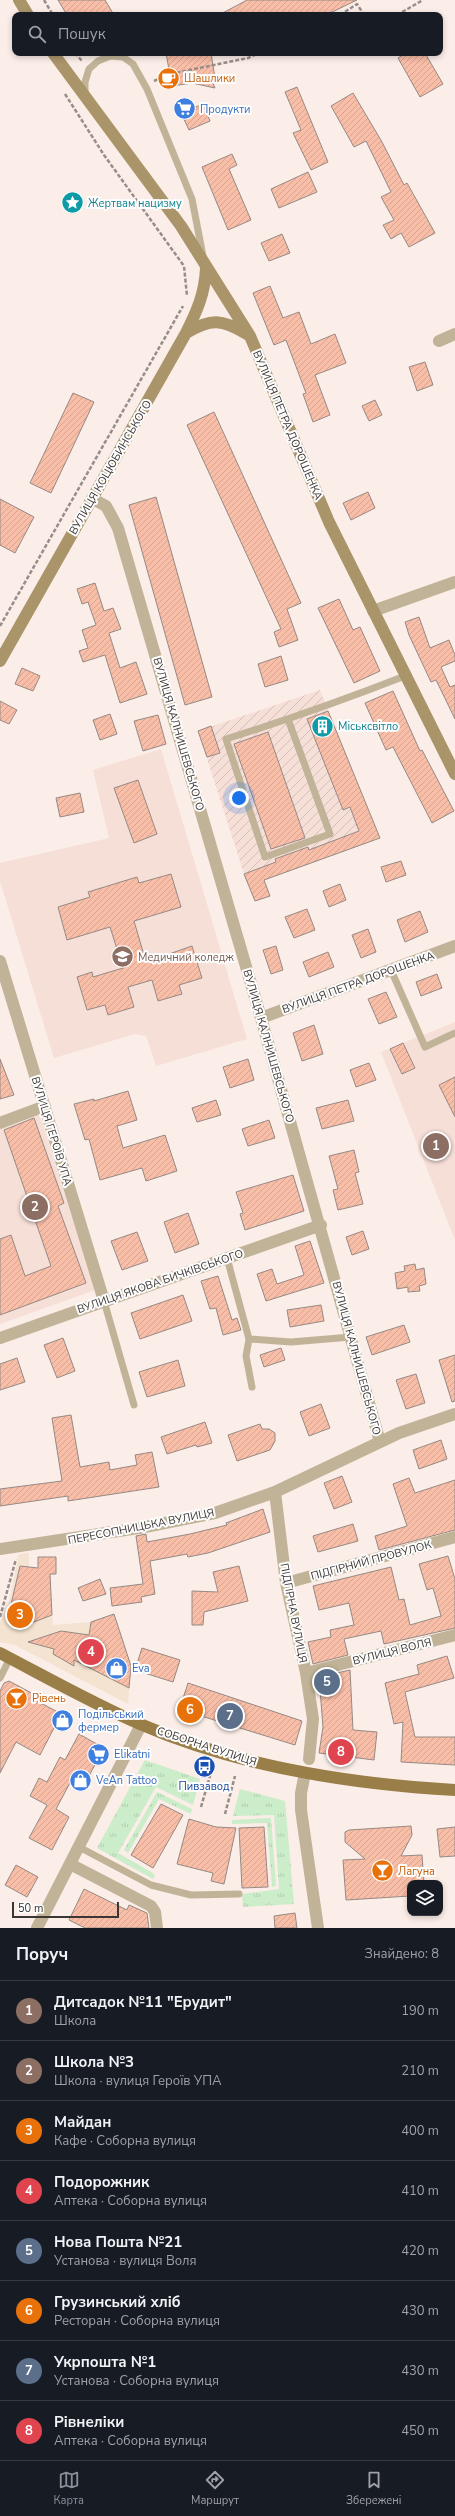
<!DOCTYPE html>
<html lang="uk">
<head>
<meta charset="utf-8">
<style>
	:root { --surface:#171b24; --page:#20242c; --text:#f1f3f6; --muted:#9ea1a6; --line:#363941; --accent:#8c9099 }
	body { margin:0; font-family:"Nunito Sans",sans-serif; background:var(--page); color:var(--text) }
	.controls { position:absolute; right:12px; bottom:12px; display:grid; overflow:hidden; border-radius:8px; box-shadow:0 2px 6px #0003 }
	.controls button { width:36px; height:36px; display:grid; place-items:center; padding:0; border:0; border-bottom:1px solid var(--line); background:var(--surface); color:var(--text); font:20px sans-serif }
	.scale { position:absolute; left:12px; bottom:10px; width:107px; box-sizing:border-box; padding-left:4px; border:2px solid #3b3533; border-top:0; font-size:11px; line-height:14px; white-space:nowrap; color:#3b3533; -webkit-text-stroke:3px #fdfdfd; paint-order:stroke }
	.you { position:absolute; left:239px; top:798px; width:14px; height:14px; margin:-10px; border:3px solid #fff; border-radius:50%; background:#1a73e8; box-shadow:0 0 0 6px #1a73e833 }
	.badge { display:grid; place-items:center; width:26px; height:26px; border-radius:50%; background:var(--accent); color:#fff; font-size:13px; font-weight:700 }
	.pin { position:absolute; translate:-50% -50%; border:2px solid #fff; box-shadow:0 1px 4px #0006 }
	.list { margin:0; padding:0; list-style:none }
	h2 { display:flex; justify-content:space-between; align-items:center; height:52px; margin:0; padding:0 16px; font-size:17px }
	h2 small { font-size:13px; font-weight:400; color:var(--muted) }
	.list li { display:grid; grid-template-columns:26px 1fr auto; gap:12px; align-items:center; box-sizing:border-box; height:60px; padding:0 16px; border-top:1px solid var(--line) }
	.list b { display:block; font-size:15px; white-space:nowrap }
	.list p { margin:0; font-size:13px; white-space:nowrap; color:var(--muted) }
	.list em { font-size:13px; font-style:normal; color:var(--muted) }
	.icon { flex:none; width:22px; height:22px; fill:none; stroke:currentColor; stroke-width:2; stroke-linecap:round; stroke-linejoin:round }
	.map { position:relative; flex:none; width:455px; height:1928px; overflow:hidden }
	.search { position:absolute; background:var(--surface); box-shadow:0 2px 6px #0003; left:12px; right:12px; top:12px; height:44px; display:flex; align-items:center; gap:10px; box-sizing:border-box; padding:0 14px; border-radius:8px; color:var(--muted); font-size:15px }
	.sheet { height:532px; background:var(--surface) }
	nav { display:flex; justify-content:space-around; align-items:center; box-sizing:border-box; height:56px; border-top:1px solid var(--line); background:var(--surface); font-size:11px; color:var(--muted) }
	nav a { display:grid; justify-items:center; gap:2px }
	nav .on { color:var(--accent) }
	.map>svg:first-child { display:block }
	.commercial { fill:#f4e3d1 }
	.industrial { fill:url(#industrial-furrows) }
	.built { fill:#f6dfd7 }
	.grass { fill:url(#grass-tufts) }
	.building { fill:url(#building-hatch); stroke:#968984 }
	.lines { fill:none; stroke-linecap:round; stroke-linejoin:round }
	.path { stroke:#978d8a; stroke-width:2.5; stroke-dasharray:4 2; stroke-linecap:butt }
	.lane { stroke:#c1b397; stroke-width:7 }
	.street { stroke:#c1b397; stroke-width:12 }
	.secondary { stroke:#aa946a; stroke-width:12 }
	.primary { stroke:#997e48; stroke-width:12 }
	.labels { text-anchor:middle; stroke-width:4; stroke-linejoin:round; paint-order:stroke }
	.food-label { font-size:11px; fill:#c56008; stroke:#fdfdfd; text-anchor:start }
	.shop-label { font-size:11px; fill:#366cbe; stroke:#fdfdfd; text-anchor:start }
	.culture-label { font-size:11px; fill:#0d838f; stroke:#fdfdfd; text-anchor:start }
	.street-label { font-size:11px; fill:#3b3533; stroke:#fdfdfd }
	.education-label { font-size:11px; fill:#785e54; stroke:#fdfdfd; text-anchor:start }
	.transit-label { font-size:11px; fill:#164399; stroke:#fdfdfd }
</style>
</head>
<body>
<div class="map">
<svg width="455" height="1928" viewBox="0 0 455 1928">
	<defs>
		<pattern id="industrial-furrows" width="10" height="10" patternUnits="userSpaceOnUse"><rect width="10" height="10" fill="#f6dfd7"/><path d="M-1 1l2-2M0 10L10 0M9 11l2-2" fill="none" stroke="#d4c0b9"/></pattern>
		<pattern id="grass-tufts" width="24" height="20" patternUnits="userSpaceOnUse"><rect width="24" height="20" fill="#cbedc9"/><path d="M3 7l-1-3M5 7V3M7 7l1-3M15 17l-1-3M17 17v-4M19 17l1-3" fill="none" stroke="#afccad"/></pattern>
		<pattern id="building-hatch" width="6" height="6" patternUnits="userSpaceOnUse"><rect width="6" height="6" fill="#f9bea8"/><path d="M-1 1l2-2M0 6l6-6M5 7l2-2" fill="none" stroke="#d6a491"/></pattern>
	</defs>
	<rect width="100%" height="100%" fill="#fbede7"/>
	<path class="commercial" d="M29,1553L28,1588L50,1587L53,1625L91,1622L114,1614L131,1666L128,1704L15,1645L0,1642V1622L8,1606L19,1554Z"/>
	<path class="industrial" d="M320,690L380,838L248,886L198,731Z"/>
	<path class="built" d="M161,749L247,1039L156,1066L146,1036L135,1034L54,1058L0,881V863L109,838L93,770Z
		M455,1022V1240L381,1052Z
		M38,1110L95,1290L0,1324V1125Z"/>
	<path class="grass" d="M145,1760L200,1779L193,1805L156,1787L118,1853L153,1873L155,1876L153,1879L97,1848Z
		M240,1789L285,1801L294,1904L243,1907L242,1894L279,1889L274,1815L233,1816Z
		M157,1792L192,1809L191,1814L159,1799L128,1853L124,1850Z
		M271,1818L276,1886L272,1887L267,1823L232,1824V1820Z"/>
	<path class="building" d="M58,0H105L114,15H67Z
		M247,0H357L326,15H219Z
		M166,53H211L215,78L211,79L215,88L192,83L172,86Z
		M406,53H425L443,84L420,97L398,58Z
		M297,87L328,162L311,170L293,133L301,130L285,92Z
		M353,93L382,142L404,185L407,183L435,233L409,247L401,233L391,239L383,225L394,220L381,197L391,192L366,141L354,147L331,106Z
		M203,104L210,121L189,130L181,113Z
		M232,154L237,165L229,169L251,220L228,230L202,167Z
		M308,172L317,192L279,208L271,189Z
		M282,234L290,253L269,261L261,243Z
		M270,286L283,318L299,312L311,344L335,334L346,363L315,375L330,415L313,422L303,394L306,393L286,340L274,345L253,293Z
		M425,362L433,385L417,391L409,367Z
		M73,393L94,402L51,493L30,483Z
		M375,400L382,415L369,421L362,406Z
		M214,412L301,603L287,609L298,640L279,647L274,632L281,629L187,425Z
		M368,492L375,508L351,520L343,503Z
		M156,497L212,697L185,705L129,505Z
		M0,499L34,517L15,553L0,545Z
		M95,583L104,611L113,608L121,629L109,633L120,668L136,662L147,694L120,703L105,655L83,662L79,651L88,648L82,630L96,625L88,602L82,604L77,589Z
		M339,599L353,630L360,627L380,671L354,683L318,608Z
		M419,617L430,648L449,640L455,655V661L441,667L450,687L455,685V719L436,680L431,682L409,635L405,622Z
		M281,656L288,680L265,687L258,664Z
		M22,668L40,676L33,691L15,684Z
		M393,691L420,751L422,750L454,811L432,823L393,747L386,750L365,703Z
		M0,701L17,710L9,724L0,720Z
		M328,711L380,838L264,880L270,896L255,901L244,874L276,862L275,859L308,847L309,850L359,831L350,807L343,810L307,719Z
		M110,714L117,734L100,740L93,720Z
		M158,715L166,744L143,751L134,721Z
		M211,726L220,753L207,757L198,731Z
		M268,732L305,838L271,849L234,744Z
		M138,780L157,834L134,843L114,788Z
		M80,793L84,812L60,817L56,798Z
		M401,861L406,875L386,882L381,867Z
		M171,874L181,907L134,921L146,962L192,946L202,978L179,985L182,994L158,1001L152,980L128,987L134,1007L108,1015L105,1005L87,1010L77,977L92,972L93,977L123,968L110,927L67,940L58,907L90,897L88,892L137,877L139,883Z
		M340,884L346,900L329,907L323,891Z
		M307,909L315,930L294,938L285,917Z
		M420,911L428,932L405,942L397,920Z
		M368,929L376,952L361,958L352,935Z
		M276,946L283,970L271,974L263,950Z
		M328,952L334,967L309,977L303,962Z
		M437,974L442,988L421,996L416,982Z
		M386,992L397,1017L379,1024L368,999Z
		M314,1025L323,1054L302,1061L293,1033Z
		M403,1043L415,1068L402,1074L390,1049Z
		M0,1059L14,1095L0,1099Z
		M248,1059L254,1080L230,1088L223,1067Z
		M369,1063L376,1080L356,1087L350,1070Z
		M455,1077V1117L439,1085Z
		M128,1091L137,1120L117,1126L123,1148L165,1135L177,1171L146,1181L142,1168L100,1180L89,1139L85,1140L74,1104L94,1099V1101Z
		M216,1100L221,1115L197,1122L192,1108Z
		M348,1100L354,1121L322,1129L316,1108Z
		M34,1118L64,1203L58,1206L86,1283L0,1315V1239L11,1235L25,1276L51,1266L4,1130Z
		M269,1120L275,1138L248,1146L242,1129Z
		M354,1150L359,1172L355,1173L363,1204L338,1210L333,1190L338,1189L329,1156Z
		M293,1175L304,1211L245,1230L240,1214L243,1213L236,1192Z
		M188,1213L199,1244L175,1253L164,1222Z
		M363,1231L369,1249L352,1255L346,1237Z
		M137,1232L148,1261L122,1270L111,1241Z
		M310,1241L324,1283L266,1301L257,1274L272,1269L277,1284L304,1275L295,1246Z
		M415,1264L416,1270L424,1268L426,1284L419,1286L420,1291L408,1292V1287L397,1289L395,1273L405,1271L404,1266Z
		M218,1276L232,1320L237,1318L241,1330L223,1335L216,1308L210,1309L201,1281Z
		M183,1295L192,1321L140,1339L131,1313Z
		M321,1305L324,1321L290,1327L287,1310Z
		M404,1325L410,1342L372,1355L366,1337Z
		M63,1338L75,1371L57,1378L44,1345Z
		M281,1348L285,1360L264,1367L260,1355Z
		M455,1355V1401L452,1402L439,1360Z
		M17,1358L25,1382L0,1390V1364Z
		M178,1360L185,1386L147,1397L139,1372Z
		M416,1374L425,1403L406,1409L396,1380Z
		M321,1404L330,1428L309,1436L300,1412Z
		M71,1415L80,1467L109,1462L110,1470L137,1465L135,1455L152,1452L159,1487L68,1501V1496L0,1506V1489L62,1481L52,1418Z
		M205,1422L212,1443L197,1447L196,1445L167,1454L161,1437Z
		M260,1424L262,1429H269L275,1433V1441L270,1450L237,1461L228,1435Z
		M441,1440L447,1459L419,1469L413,1450Z
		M342,1476L352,1502L334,1509L324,1483Z
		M409,1478L415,1493L455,1480V1530L379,1550L375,1536L407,1526L393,1484Z
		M263,1509L270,1532L208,1553L188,1557L187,1554L150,1561L155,1594L141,1597L142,1602L112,1606L110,1588L143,1584L136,1536L146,1534L147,1542L190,1534L227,1525L226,1523Z
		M353,1524L358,1541L318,1552L313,1536Z
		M448,1556L455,1579V1628L384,1644L381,1631L344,1639L348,1655L313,1664L308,1642L331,1637L330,1630L354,1625L349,1603L319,1610L313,1586L391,1567L399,1600L404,1599L410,1625L441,1616L433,1588L427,1590L419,1564Z
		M38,1557H56V1574H50L52,1615L34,1622L9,1613L20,1566L38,1568Z
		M239,1566L248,1601L204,1612L203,1625H192V1591L218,1592L213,1572Z
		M100,1579L106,1594L83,1601L78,1588Z
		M114,1614L131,1666L129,1688L74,1660V1666L53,1654L54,1649L28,1642L61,1631L89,1635L91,1622Z
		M142,1648L180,1660L173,1682L135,1670Z
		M447,1656L454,1678L405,1692L415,1737H455V1765L401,1762L403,1722L394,1724L385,1683L419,1674L417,1665Z
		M350,1670L353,1730L377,1732L374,1760L319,1753L323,1727L319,1677Z
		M9,1681L39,1697L37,1701L69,1718L62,1730L55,1726L40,1755L16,1742L0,1773V1691L4,1683Z
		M188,1683L302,1721L295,1745L198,1715L197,1717L179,1711Z
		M79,1734L104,1748L83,1787L71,1781L56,1809L69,1817L52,1850L29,1838L47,1805L30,1796L39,1778L47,1782L60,1757L65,1760Z
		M161,1804L183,1815L153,1868L131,1855Z
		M189,1819L216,1827L236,1828L224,1884L211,1881L213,1873L177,1864Z
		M411,1826L412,1835L401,1856L422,1855L424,1883H410V1896L346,1900L343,1860L365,1859L345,1842V1832L349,1830Z
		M264,1827L268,1887L242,1888L239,1828Z
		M455,1827V1856L440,1857L437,1829Z
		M16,1865L38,1877L27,1897L5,1885Z
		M84,1889L127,1910L129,1905L147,1913L149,1928H85L69,1920Z
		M295,1913L297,1928H275L274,1916Z"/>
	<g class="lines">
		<path class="path" d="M44,0L53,15
			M340,15L357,4L364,15
			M397,15L423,0
			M75,53L82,61
			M154,81L170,74L248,58L259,53
			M65,94L104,155L184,266L187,296
			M0,626L183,306
			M0,1617L16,1559
			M201,1807L212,1769
			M225,1814L235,1776"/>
		<path class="lane" d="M85,95V82L89,69L98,61L110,56L123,57L133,64L147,89L192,199L203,256
			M288,719L330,834L265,857L226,739C287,720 346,699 405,676
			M391,970L425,1047L455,1033
			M227,1258L249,1339
			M104,1301L134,1405
			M252,1387L246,1356L249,1339L291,1342L351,1337
			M0,1678L10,1658
			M79,1847L151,1885L191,1895L239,1894"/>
		<path class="street" d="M439,341L455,334
			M93,499L106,506L118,528L261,1018L380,1442
			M373,611L455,582
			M0,961L104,1301
			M261,1018L455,946
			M0,1123L45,1106
			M0,1338L321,1225
			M275,1492L286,1583L306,1673L313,1719L309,1759
			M0,1549L145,1527L215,1513L275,1492L399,1433L455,1414
			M286,1583L455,1537
			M306,1673L455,1635
			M305,1773L301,1793V1810L318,1928
			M70,1864L151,1906L155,1912L157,1928
			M37,1928L141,1725"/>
		<path class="secondary" d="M19,0L28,15
			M53,53L181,226L250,336L329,522L455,774
			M186,333C211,318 222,319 247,334
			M0,661L186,333C197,311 205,293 206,268"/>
		<path class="primary" d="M0,1653C46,1677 92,1703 140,1724C239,1767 348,1784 455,1790"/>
	</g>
	<defs>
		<symbol id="cafe-disc" viewBox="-11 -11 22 22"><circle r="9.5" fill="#e8710a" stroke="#fdfdfd"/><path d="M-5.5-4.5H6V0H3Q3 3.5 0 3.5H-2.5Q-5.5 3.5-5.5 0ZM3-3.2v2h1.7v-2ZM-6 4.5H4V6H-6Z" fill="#fff"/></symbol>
		<symbol id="supermarket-disc" viewBox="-11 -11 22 22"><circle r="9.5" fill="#3f7fe0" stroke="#fdfdfd"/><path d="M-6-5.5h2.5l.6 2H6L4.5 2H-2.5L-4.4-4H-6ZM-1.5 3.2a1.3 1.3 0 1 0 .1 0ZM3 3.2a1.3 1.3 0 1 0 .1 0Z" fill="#fff"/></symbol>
		<symbol id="sight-disc" viewBox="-11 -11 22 22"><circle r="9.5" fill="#0f9aa8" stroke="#fdfdfd"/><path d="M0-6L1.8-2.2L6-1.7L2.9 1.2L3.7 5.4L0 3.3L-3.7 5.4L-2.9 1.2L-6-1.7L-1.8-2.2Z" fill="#fff"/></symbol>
		<symbol id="building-disc" viewBox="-11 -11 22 22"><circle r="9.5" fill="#0f9aa8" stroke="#fdfdfd"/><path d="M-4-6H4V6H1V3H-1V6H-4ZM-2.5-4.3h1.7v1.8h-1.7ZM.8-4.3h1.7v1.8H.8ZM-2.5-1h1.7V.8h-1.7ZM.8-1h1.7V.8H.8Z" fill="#fff"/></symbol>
		<symbol id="university-disc" viewBox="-11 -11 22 22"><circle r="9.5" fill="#8d6e63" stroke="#fdfdfd"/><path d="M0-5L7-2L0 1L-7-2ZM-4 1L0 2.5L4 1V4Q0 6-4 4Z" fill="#fff"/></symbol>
		<symbol id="shop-disc" viewBox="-11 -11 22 22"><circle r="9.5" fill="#3f7fe0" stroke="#fdfdfd"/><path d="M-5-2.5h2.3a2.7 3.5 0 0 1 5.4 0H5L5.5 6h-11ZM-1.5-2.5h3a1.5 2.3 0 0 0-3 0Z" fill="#fff"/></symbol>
		<symbol id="bar-disc" viewBox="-11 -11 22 22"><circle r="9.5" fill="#e8710a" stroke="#fdfdfd"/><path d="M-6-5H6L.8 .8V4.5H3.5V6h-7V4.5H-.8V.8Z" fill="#fff"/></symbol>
		<symbol id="bus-disc" viewBox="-11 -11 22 22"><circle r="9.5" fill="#1a4fb4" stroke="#fdfdfd"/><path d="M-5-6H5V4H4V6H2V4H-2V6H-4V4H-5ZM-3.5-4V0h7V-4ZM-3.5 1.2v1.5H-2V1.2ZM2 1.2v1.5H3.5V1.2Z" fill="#fff"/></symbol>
	</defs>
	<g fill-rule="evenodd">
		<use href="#cafe-disc" x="156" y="66" width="25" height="25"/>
		<use href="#supermarket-disc" x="172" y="96" width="25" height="25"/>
		<use href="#sight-disc" x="60" y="190" width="25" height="25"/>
		<use href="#building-disc" x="310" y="714" width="25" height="25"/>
		<use href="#university-disc" x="110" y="944" width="25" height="25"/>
		<use href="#shop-disc" x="104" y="1656" width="25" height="25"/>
		<use href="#bar-disc" x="4" y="1686" width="25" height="25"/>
		<use href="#shop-disc" x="50" y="1708" width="25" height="25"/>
		<use href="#supermarket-disc" x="86" y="1742" width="25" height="25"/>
		<use href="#bus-disc" x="192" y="1754" width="25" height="25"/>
		<use href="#shop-disc" x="68" y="1768" width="25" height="25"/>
		<use href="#bar-disc" x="370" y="1858" width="25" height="25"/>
	</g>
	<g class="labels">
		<g class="food-label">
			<text x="184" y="82">Шашлики</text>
			<text x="32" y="1702">Рівень</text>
			<text x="398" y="1875">Лагуна</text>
		</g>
		<g class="shop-label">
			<text x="200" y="113">Продукти</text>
			<text x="132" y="1672">Eva</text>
			<text x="78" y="1718">Подільський<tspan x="78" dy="13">фермер</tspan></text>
			<text x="114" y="1758">Elikatni</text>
			<text x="96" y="1784">VeAn Tattoo</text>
		</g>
		<g class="culture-label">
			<text x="88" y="207">Жертвам нацизму</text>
			<text x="338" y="730">Міськсвітло</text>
		</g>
		<g class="street-label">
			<text transform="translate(288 425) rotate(67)" y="4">ВУЛИЦЯ ПЕТРА ДОРОШЕНКА</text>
			<text transform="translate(110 467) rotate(-60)" y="4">ВУЛИЦЯ КОЦЮБИНСЬКОГО</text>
			<text transform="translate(179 734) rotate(74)" y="4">ВУЛИЦЯ КАЛНИШЕВСЬКОГО</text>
			<text transform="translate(358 982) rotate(-20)" y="4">ВУЛИЦЯ ПЕТРА ДОРОШЕНКА</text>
			<text transform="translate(269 1046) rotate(74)" y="4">ВУЛИЦЯ КАЛНИШЕВСЬКОГО</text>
			<text transform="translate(52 1131) rotate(73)" y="4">ВУЛИЦЯ ГЕРОЇВ УПА</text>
			<text transform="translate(160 1281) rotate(-19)" y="4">ВУЛИЦЯ ЯКОВА БИЧКІВСЬКОГО</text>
			<text transform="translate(357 1358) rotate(75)" y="4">ВУЛИЦЯ КАЛНИШЕВСЬКОГО</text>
			<text transform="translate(141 1526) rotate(-11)" y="4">ПЕРЕСОПНИЦЬКА ВУЛИЦЯ</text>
			<text transform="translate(371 1560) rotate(-15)" y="4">ПІДГІРНИЙ ПРОВУЛОК</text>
			<text transform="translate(294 1613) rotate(79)" y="4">ПІДГІРНА ВУЛИЦЯ</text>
			<text transform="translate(392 1651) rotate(-14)" y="4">ВУЛИЦЯ ВОЛЯ</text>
			<text transform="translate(207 1746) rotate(18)" y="4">СОБОРНА ВУЛИЦЯ</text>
		</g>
		<g class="education-label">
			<text x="138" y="961">Медичний коледж</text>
		</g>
		<g class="transit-label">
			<text x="204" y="1790">Пивзавод</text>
		</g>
	</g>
</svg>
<div class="controls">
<button><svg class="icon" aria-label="layers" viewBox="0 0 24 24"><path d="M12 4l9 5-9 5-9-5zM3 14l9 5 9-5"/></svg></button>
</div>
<div class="scale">50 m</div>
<div class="you"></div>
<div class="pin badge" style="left:436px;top:1146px;background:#8d6e63">1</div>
<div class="pin badge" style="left:35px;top:1207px;background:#8d6e63">2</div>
<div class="pin badge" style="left:20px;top:1615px;background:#e8710a">3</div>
<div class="pin badge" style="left:91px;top:1652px;background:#e0444e">4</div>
<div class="pin badge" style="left:327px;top:1682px;background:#5c6f8a">5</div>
<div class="pin badge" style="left:190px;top:1710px;background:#e8710a">6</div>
<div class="pin badge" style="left:230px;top:1716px;background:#5c6f8a">7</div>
<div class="pin badge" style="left:341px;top:1752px;background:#e0444e">8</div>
<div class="search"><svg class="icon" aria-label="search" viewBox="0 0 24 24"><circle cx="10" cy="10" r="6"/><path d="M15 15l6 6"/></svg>Пошук</div>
</div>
<section class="sheet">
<h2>Поруч<small>Знайдено: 8</small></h2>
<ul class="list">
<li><span class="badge" style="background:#8d6e63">1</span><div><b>Дитсадок №11 &quot;Ерудит&quot;</b><p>Школа</p></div><em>190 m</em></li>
<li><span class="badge" style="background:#8d6e63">2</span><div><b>Школа №3</b><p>Школа · вулиця Героїв УПА</p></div><em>210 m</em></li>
<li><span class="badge" style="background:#e8710a">3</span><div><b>Майдан</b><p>Кафе · Соборна вулиця</p></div><em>400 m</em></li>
<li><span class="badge" style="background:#e0444e">4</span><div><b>Подорожник</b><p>Аптека · Соборна вулиця</p></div><em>410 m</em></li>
<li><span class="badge" style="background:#5c6f8a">5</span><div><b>Нова Пошта №21</b><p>Установа · вулиця Воля</p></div><em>420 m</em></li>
<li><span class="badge" style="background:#e8710a">6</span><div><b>Грузинський хліб</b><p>Ресторан · Соборна вулиця</p></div><em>430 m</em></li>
<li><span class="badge" style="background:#5c6f8a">7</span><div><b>Укрпошта №1</b><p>Установа · Соборна вулиця</p></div><em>430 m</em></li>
<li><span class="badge" style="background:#e0444e">8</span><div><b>Рівнеліки</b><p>Аптека · Соборна вулиця</p></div><em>450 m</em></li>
</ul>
</section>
<nav>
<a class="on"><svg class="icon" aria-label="map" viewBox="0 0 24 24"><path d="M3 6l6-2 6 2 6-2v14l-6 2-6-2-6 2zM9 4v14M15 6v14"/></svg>Карта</a>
<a><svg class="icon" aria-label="directions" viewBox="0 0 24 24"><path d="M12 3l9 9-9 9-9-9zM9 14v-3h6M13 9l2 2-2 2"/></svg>Маршрут</a>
<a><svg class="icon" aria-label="saved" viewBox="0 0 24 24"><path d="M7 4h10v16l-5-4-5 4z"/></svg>Збережені</a>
</nav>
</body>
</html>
